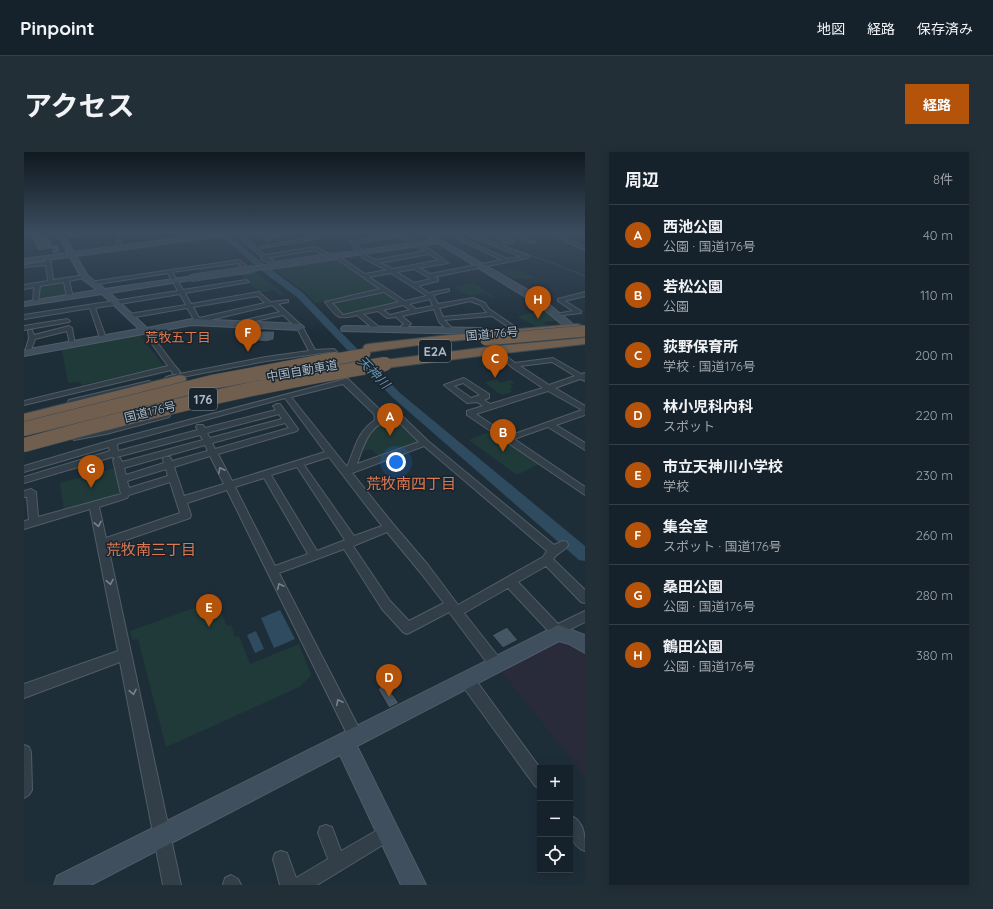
<!DOCTYPE html>
<html lang="ja">
<head>
<meta charset="utf-8">
<style>
	:root { --surface:#16222b; --page:#232f37; --text:#f1f3f6; --muted:#9ea4a9; --line:#353f47; --accent:#b45309 }
	body { margin:0; font-family:Quicksand,"Noto Sans JP",sans-serif; background:var(--page); color:var(--text) }
	.controls { position:absolute; right:12px; bottom:12px; display:grid; overflow:hidden; border-radius:0px; box-shadow:0 2px 10px #0003 }
	.controls button { width:36px; height:36px; display:grid; place-items:center; padding:0; border:0; border-bottom:1px solid var(--line); background:var(--surface); color:var(--text); font:20px sans-serif }
	.you { position:absolute; left:372px; top:310px; width:14px; height:14px; margin:-10px; border:3px solid #fff; border-radius:50%; background:#1a73e8; box-shadow:0 0 0 6px #1a73e833 }
	.badge { display:grid; place-items:center; width:26px; height:26px; border-radius:50%; background:var(--accent); color:#fff; font-size:13px; font-weight:700 }
	.pin { position:absolute; translate:-50% -33px; filter:drop-shadow(0 1px 2px #0008) }
	.pin::after { content:''; position:absolute; top:21px; width:14px; height:12px; background:inherit; clip-path:polygon(0 0,100% 0,50% 100%) }
	.list { margin:0; padding:0; list-style:none }
	h2 { display:flex; justify-content:space-between; align-items:center; height:52px; margin:0; padding:0 16px; font-size:17px }
	h2 small { font-size:13px; font-weight:400; color:var(--muted) }
	.list li { display:grid; grid-template-columns:26px 1fr auto; gap:12px; align-items:center; box-sizing:border-box; height:60px; padding:0 16px; border-top:1px solid var(--line) }
	.list b { display:block; font-size:15px; white-space:nowrap }
	.list p { margin:0; font-size:13px; white-space:nowrap; color:var(--muted) }
	.list em { font-size:13px; font-style:normal; color:var(--muted) }
	.icon { flex:none; width:22px; height:22px; fill:none; stroke:currentColor; stroke-width:2; stroke-linecap:round; stroke-linejoin:round }
	.map { position:relative; flex:none; width:561px; height:733px; overflow:hidden; border-radius:0px }
	header { display:flex; align-items:center; gap:24px; box-sizing:border-box; height:56px; padding:0 20px; background:var(--surface); border-bottom:1px solid var(--line) }
	header strong { font-size:19px }
	nav { display:flex; gap:22px; margin-inline-start:auto; font-size:14px }
	.intro { display:flex; align-items:center; justify-content:space-between; box-sizing:border-box; height:96px; padding:0 24px }
	h1 { margin:0; font-size:28px }
	.button { padding:10px 18px; border-radius:0px; background:var(--accent); color:#fff; font-size:14px; font-weight:700 }
	main { display:flex; gap:24px; padding:0 24px }
	aside { flex:1; background:var(--surface); border-radius:0px; box-shadow:0 2px 10px #0003 }
	.map>svg:first-child { display:block }
	.medical { fill:#2a2b3a }
	.green { fill:#203a39 }
	.water { fill:#2f4b60 }
	.lines { fill:none; stroke-linecap:round; stroke-linejoin:round }
	.stream { stroke:#2f4b60; stroke-width:1 }
	.river { fill:#2f4b60; fill-rule:evenodd }
	.building { fill:#445663; stroke:#1a2630 }
	.street-casing { stroke:#505d67; stroke-width:2 }
	.secondary-casing { stroke:#505d67; stroke-width:2 }
	.highway-casing { stroke:#3d4a54; stroke-width:2 }
	.street { fill:#323f49; fill-rule:evenodd }
	.secondary { fill:#404f5d; fill-rule:evenodd }
	.highway { fill:#705e4e; fill-rule:evenodd }
	.secondary-bridge-casing { stroke:#505d67; stroke-width:8; stroke-linecap:butt }
	.highway-bridge-far1-casing { stroke:#3d4a54; stroke-width:12; stroke-linecap:butt }
	.highway-bridge-casing { stroke:#3d4a54; stroke-width:15; stroke-linecap:butt }
	.secondary-bridge { stroke:#404f5d; stroke-width:7 }
	.highway-bridge-far1 { stroke:#705e4e; stroke-width:11 }
	.highway-bridge { stroke:#705e4e; stroke-width:14 }
	.oneway { stroke:#75838e }
	.labels { text-anchor:middle; stroke-width:3; stroke-linejoin:round; paint-order:stroke }
	.far-street-label { font-size:12px; fill:#acbac6; stroke:#18242e }
	.far-neighbourhood-label { font-size:13px; fill:#dc7951; stroke:#18242e }
	.shield { fill:#18242e; stroke:#808d98; stroke-width:1 }
	.shield-label { font-size:13px; font-weight:bold; fill:#acbac6 }
	.far-water-label { font-size:13px; font-style:italic; fill:#6a91ad; stroke:#18242e }
	.neighbourhood-label { font-size:15px; fill:#dc7951; stroke:#18242e }
</style>
</head>
<body>
<header>
<strong>Pinpoint</strong>
<nav><a>地図</a><a>経路</a><a>保存済み</a></nav>
</header>
<div class="intro"><h1>アクセス</h1><a class="button">経路</a></div>
<main>
<div class="map">
<svg width="561" height="733" viewBox="0 0 561 733">
	<rect width="100%" height="100%" fill="#1e2e39"/>
	<path class="medical" d="M533,490H542L553,495L561,503V625L478,520Z"/>
	<path class="green" d="M290,97L301,103L253,111L241,106V105Z
		M314,107L357,138L291,151L281,140L251,119L254,116Z
		M214,110L220,115L178,122L173,116Z
		M490,116L512,126C502,128 493,125 483,127L471,119Z
		M230,119L251,134L260,142L255,143L250,138L236,141L215,122Z
		M40,130L43,143L13,148L14,133Z
		M447,131L453,133L470,145L467,146L460,141L445,144L429,135Z
		M359,139L377,151L319,164L306,150Z
		M520,157L533,169L519,170L523,174L514,175L493,165Z
		M115,182L140,214L58,233L56,230L44,231L38,198Z
		M472,227L477,231L486,228L491,231L486,233L490,236L485,237L488,240L478,243L461,231Z
		M363,267C379,267 388,280 398,291L357,306L347,297L336,300L343,282Z
		M467,279L515,312L493,323L445,288Z
		M91,316L98,341L95,343L40,359L36,331Z
		M192,448L203,474L207,473L211,485L215,484L226,512L275,492L287,523L275,535L142,595L114,487L108,488L106,479Z"/>
	<path class="water" d="M256,458L271,487L250,496L237,466Z
		M232,479L240,497L231,501L223,483Z"/>
	<g class="lines">
		<path class="stream" d="M446,81C484,96 523,108 561,124"/>
		<path class="river" d="M194,81H201L240,112L279,141L376,241L561,394V409L555,408L368,245L273,145L234,116Z"/>
	</g>
	<path class="building" d="M4,81H22L29,93L35,92L36,101L28,102V97L14,99Z
		M40,81H60V84L44,87Z
		M229,179H251L250,188L242,190L234,189Z
		M483,475L494,488L479,496L468,483Z
		M361,532L375,551L365,556L354,537Z"/>
	<g class="lines">
		<defs>
			<path id="street" d="M100,81H104L97,86L96,97L92,98L93,85Z
				M228,81H235L241,84L272,81L244,86L247,88L245,89L232,82L219,85L241,103L291,95L305,102H314L316,103L304,105L290,98L242,106L249,108L255,113H260L262,114L252,116L245,110L238,108V105L214,84Z
				M293,81H328L304,85L302,83L292,84L293,86L291,87L238,96L236,95L288,85L287,82Z
				M422,81H427L483,107L498,105L446,84L450,83L473,92L483,90L468,82L480,81L475,83L490,90L477,94L505,104L503,106L410,125L414,127V129L394,134L405,141L425,137V139L409,143L414,152L449,146L461,151L465,157L490,174L494,179L493,180H489L486,176L468,164L420,168L431,179L426,180L415,170L410,157L378,164L387,172L384,174L387,178L384,180L377,174L380,172L372,165L363,166L354,159L339,162L354,174L355,177L352,179L333,163C314,168 313,166 301,150L356,137L312,106L316,105L341,122L363,118L339,106L326,90L328,89L377,82L408,99L424,111L395,116L406,122L478,108ZM376,84L401,99L352,108L343,104L331,91ZM405,102L416,108L369,117L356,111ZM390,117L407,127L390,131L373,120ZM367,121L403,144L381,149L345,125ZM360,140L375,150L319,163L308,151ZM406,147L409,154L392,157L385,152ZM446,149L457,153L463,161L419,165L415,156ZM379,153L386,158L366,163L359,158Z
				M524,81H529L561,95V98Z
				M498,82L496,84L511,90L507,91L488,84Z
				M24,105L26,106L29,128L61,123L64,125L45,129L49,145L46,147L43,145L40,130L16,134L14,150L9,151L10,135L0,137V133L24,129L22,113L0,115V113L22,110V106Z
				M215,108L227,118V120L216,121V119L221,118L214,111L148,120L159,138L222,128L225,130L161,141L167,152L235,140L246,150L264,148V150L254,152L278,174L291,198L310,197L321,208V210H317L306,200L242,209L142,228L141,226L145,224L242,205L285,199L273,176L259,163L217,172L213,175L210,173L213,170L256,160L248,153L174,171L171,169L163,156L105,166L102,164L105,162L162,153L156,142L71,156L82,186L79,188L76,186L66,156L0,167V163L154,139L144,121L68,133L65,131L66,130ZM234,144L241,151L175,166L169,155Z
				M561,140V144L541,149L557,159V161L531,164V162L549,159L534,149V147Z
				M43,167L46,169L45,170L0,178V174Z
				M45,174L48,176L51,193L46,192L43,179L11,187L6,201L1,200L5,186L4,178H8L10,183Z
				M121,176L123,177L151,214L156,220L155,222H149L147,218L0,253V249L144,214L118,178Z
				M472,196L491,211L529,206L557,222L561,221V229L556,227L531,236L561,254V263L532,273L561,291V298L524,275L490,287L561,335V343L443,263V259L459,254L453,250L443,251L420,233L440,226L465,242V246L460,248L466,252L519,236L489,216L469,198ZM528,210L551,224L525,233L496,214ZM439,231L456,243L447,246L430,234ZM524,239L558,258L485,284L452,262Z
				M321,227H324L357,259L359,265L366,263H377L404,289L530,393L539,389L543,390L544,393C541,399 534,400 529,407L561,438V451L557,450L522,414L494,430L534,472L561,459V470L543,479L538,485L534,487L530,485L484,436L440,461L477,508L478,512L477,516L472,518L467,516L425,460L387,480L383,482L379,480L358,457L320,397L255,421L337,580L339,585L337,590L332,592L327,590L203,338L163,351L167,363L166,366L84,394L157,733H139L96,510L0,546V532L94,499L66,357L0,377V369L5,368L3,345H0V339L7,337L12,340L14,365L97,342L89,308L91,306L88,305L0,331V325L86,299L85,295L0,320V314L85,289ZM319,232L350,262L351,268C333,280 331,297 323,315L267,245ZM261,246L301,300L208,329L194,302L273,279L274,277L256,252H253L249,254L252,258L181,276L179,273H173L172,275L174,278L94,299L93,292ZM255,262L258,267L186,286L183,281ZM372,267L395,290L333,312C340,292 346,269 372,267ZM261,271L265,276L191,297L188,291ZM176,283L179,288L98,310L96,306L93,305ZM181,293L184,299L148,309L146,305H140L139,307L140,311L102,323L100,316ZM400,294L523,399L519,405L434,453L404,413L369,372L328,321ZM186,304L200,332L160,344L150,315ZM305,305L358,374L330,384L280,313ZM273,315L321,388L293,399L247,323ZM142,317L144,324L105,336L103,329ZM240,326L284,402L251,414L211,335ZM146,330L156,361L82,386L75,355L103,346L105,343ZM363,380L396,420L420,451L385,469L366,449L329,394Z
				M125,229L129,231L128,233L48,252L44,250L45,248Z
				M142,261L146,263L145,265L82,282L50,288L46,285L50,282L82,277Z
				M443,522L448,523L516,616V637L511,634L438,533L436,528L438,523Z
				M0,593L5,595L7,600L8,638L5,643L0,646Z
				M546,663C561,670 561,684 561,699C545,693 546,678 546,663Z
				M364,672L370,674L372,680L370,686L293,733H256L249,707L251,701L257,699L263,701L272,726L304,707L294,681L296,675L302,673L308,675L317,699Z
				M207,723L214,727L217,733H199L201,726Z"/>
			<path id="secondary" d="M32,81H38L50,100L194,81H208L205,83L52,104L64,124L81,137L170,124L171,126L167,128L86,141L123,176L168,167L276,172L280,175L276,178L168,173L0,204V198L115,177L78,142L0,154V150L73,138L58,127L46,105L0,111V107L44,101Z
				M398,81H405L504,138L522,150L561,182V190L558,189L516,154L414,91L312,106L309,104L312,102L409,88Z
				M246,112L248,113V115L229,119L225,117L229,115Z
				M321,174L457,176L469,180L470,182L466,185L456,182L318,179L317,177L318,175Z
				M534,473L561,483V501L545,492L535,489L333,594L402,733H377L316,603L67,733H30L33,724Z"/>
			<path id="highway" d="M553,172L557,173L559,175L557,177L416,190L345,200L341,199L339,196L341,193L345,192L416,184Z
				M561,186V192L472,202L361,216L357,215L355,212L357,209L361,208L472,194Z
				M156,223L161,224L162,227L161,230L0,270V262Z"/>
		</defs>
		<use href="#street" class="street-casing"/>
		<use href="#secondary" class="secondary-casing"/>
		<use href="#highway" class="highway-casing"/>
		<use href="#street" class="street"/>
		<use href="#secondary" class="secondary"/>
		<use href="#highway" class="highway"/>
		<defs>
			<path id="secondary-bridge" d="M246,114L312,104
				M167,126L229,117"/>
			<path id="highway-bridge-far1" d="M462,188L561,179
				M306,208L341,202"/>
			<path id="highway-bridge" d="M0,277L188,230L311,207
				M0,293C119,260 239,232 361,212"/>
		</defs>
		<use href="#secondary-bridge" class="secondary-bridge-casing"/>
		<use href="#highway-bridge-far1" class="highway-bridge-far1-casing"/>
		<use href="#highway-bridge" class="highway-bridge-casing"/>
		<use href="#secondary-bridge" class="secondary-bridge"/>
		<use href="#highway-bridge-far1" class="highway-bridge-far1"/>
		<use href="#highway-bridge" class="highway-bridge"/>
	</g>
	<defs><path id="oneway-chevron" d="M-2-3.5L2.5 0L-2 3.5" fill="none" stroke-width="1.6" stroke-linecap="round" stroke-linejoin="round"/></defs>
	<g class="oneway">
		<use href="#oneway-chevron" transform="translate(197 318) rotate(-117)"/>
		<use href="#oneway-chevron" transform="translate(74 372) rotate(78)"/>
		<use href="#oneway-chevron" transform="translate(86 430) rotate(79)"/>
		<use href="#oneway-chevron" transform="translate(256 434) rotate(-116)"/>
		<use href="#oneway-chevron" transform="translate(109 540) rotate(79)"/>
		<use href="#oneway-chevron" transform="translate(315 550) rotate(-117)"/>
	</g>
	<linearGradient id="sky" x2="0" y2="1"><stop stop-color="#10191f"/><stop offset="0.44" stop-color="#3b4c5f"/><stop offset="1" stop-color="#3b4c5f" stop-opacity="0"/></linearGradient>
	<rect width="561" height="183" fill="url(#sky)"/>
	<g class="labels">
		<g class="far-street-label">
			<text transform="translate(468 182) rotate(-5)" y="4">国道176号</text>
			<text transform="translate(278 219) rotate(-10)" y="4">中国自動車道</text>
			<text transform="translate(126 260) rotate(-14)" y="4">国道176号</text>
		</g>
		<g class="far-neighbourhood-label">
			<text x="154" y="190">荒牧五丁目</text>
		</g>
		<g class="shield">
			<rect x="395" y="188" width="32" height="22" rx="3"/>
			<rect x="165" y="236" width="28" height="22" rx="3"/>
		</g>
		<g class="shield-label">
			<text x="411" y="204">E2A</text>
			<text x="179" y="252">176</text>
		</g>
		<g class="far-water-label">
			<text transform="translate(350 220) rotate(46)" y="5">天神川</text>
		</g>
		<g class="neighbourhood-label">
			<text x="387" y="337">荒牧南四丁目</text>
			<text x="127" y="403">荒牧南三丁目</text>
		</g>
	</g>
</svg>
<div class="controls">
<button>+</button>
<button>−</button>
<button><svg class="icon" aria-label="locate" viewBox="0 0 24 24"><circle cx="12" cy="12" r="6"/><path d="M12 2v4M12 18v4M2 12h4M18 12h4"/></svg></button>
</div>
<div class="you"></div>
<div class="pin badge" style="left:366px;top:284px">A</div>
<div class="pin badge" style="left:479px;top:300px">B</div>
<div class="pin badge" style="left:471px;top:226px">C</div>
<div class="pin badge" style="left:365px;top:545px">D</div>
<div class="pin badge" style="left:185px;top:475px">E</div>
<div class="pin badge" style="left:224px;top:200px">F</div>
<div class="pin badge" style="left:67px;top:336px">G</div>
<div class="pin badge" style="left:514px;top:167px">H</div>
</div>
<aside>
<h2>周辺<small>8件</small></h2>
<ul class="list">
<li><span class="badge">A</span><div><b>西池公園</b><p>公園 · 国道176号</p></div><em>40 m</em></li>
<li><span class="badge">B</span><div><b>若松公園</b><p>公園</p></div><em>110 m</em></li>
<li><span class="badge">C</span><div><b>荻野保育所</b><p>学校 · 国道176号</p></div><em>200 m</em></li>
<li><span class="badge">D</span><div><b>林小児科内科</b><p>スポット</p></div><em>220 m</em></li>
<li><span class="badge">E</span><div><b>市立天神川小学校</b><p>学校</p></div><em>230 m</em></li>
<li><span class="badge">F</span><div><b>集会室</b><p>スポット · 国道176号</p></div><em>260 m</em></li>
<li><span class="badge">G</span><div><b>桑田公園</b><p>公園 · 国道176号</p></div><em>280 m</em></li>
<li><span class="badge">H</span><div><b>鶴田公園</b><p>公園 · 国道176号</p></div><em>380 m</em></li>
</ul>
</aside>
</main>
</body>
</html>
